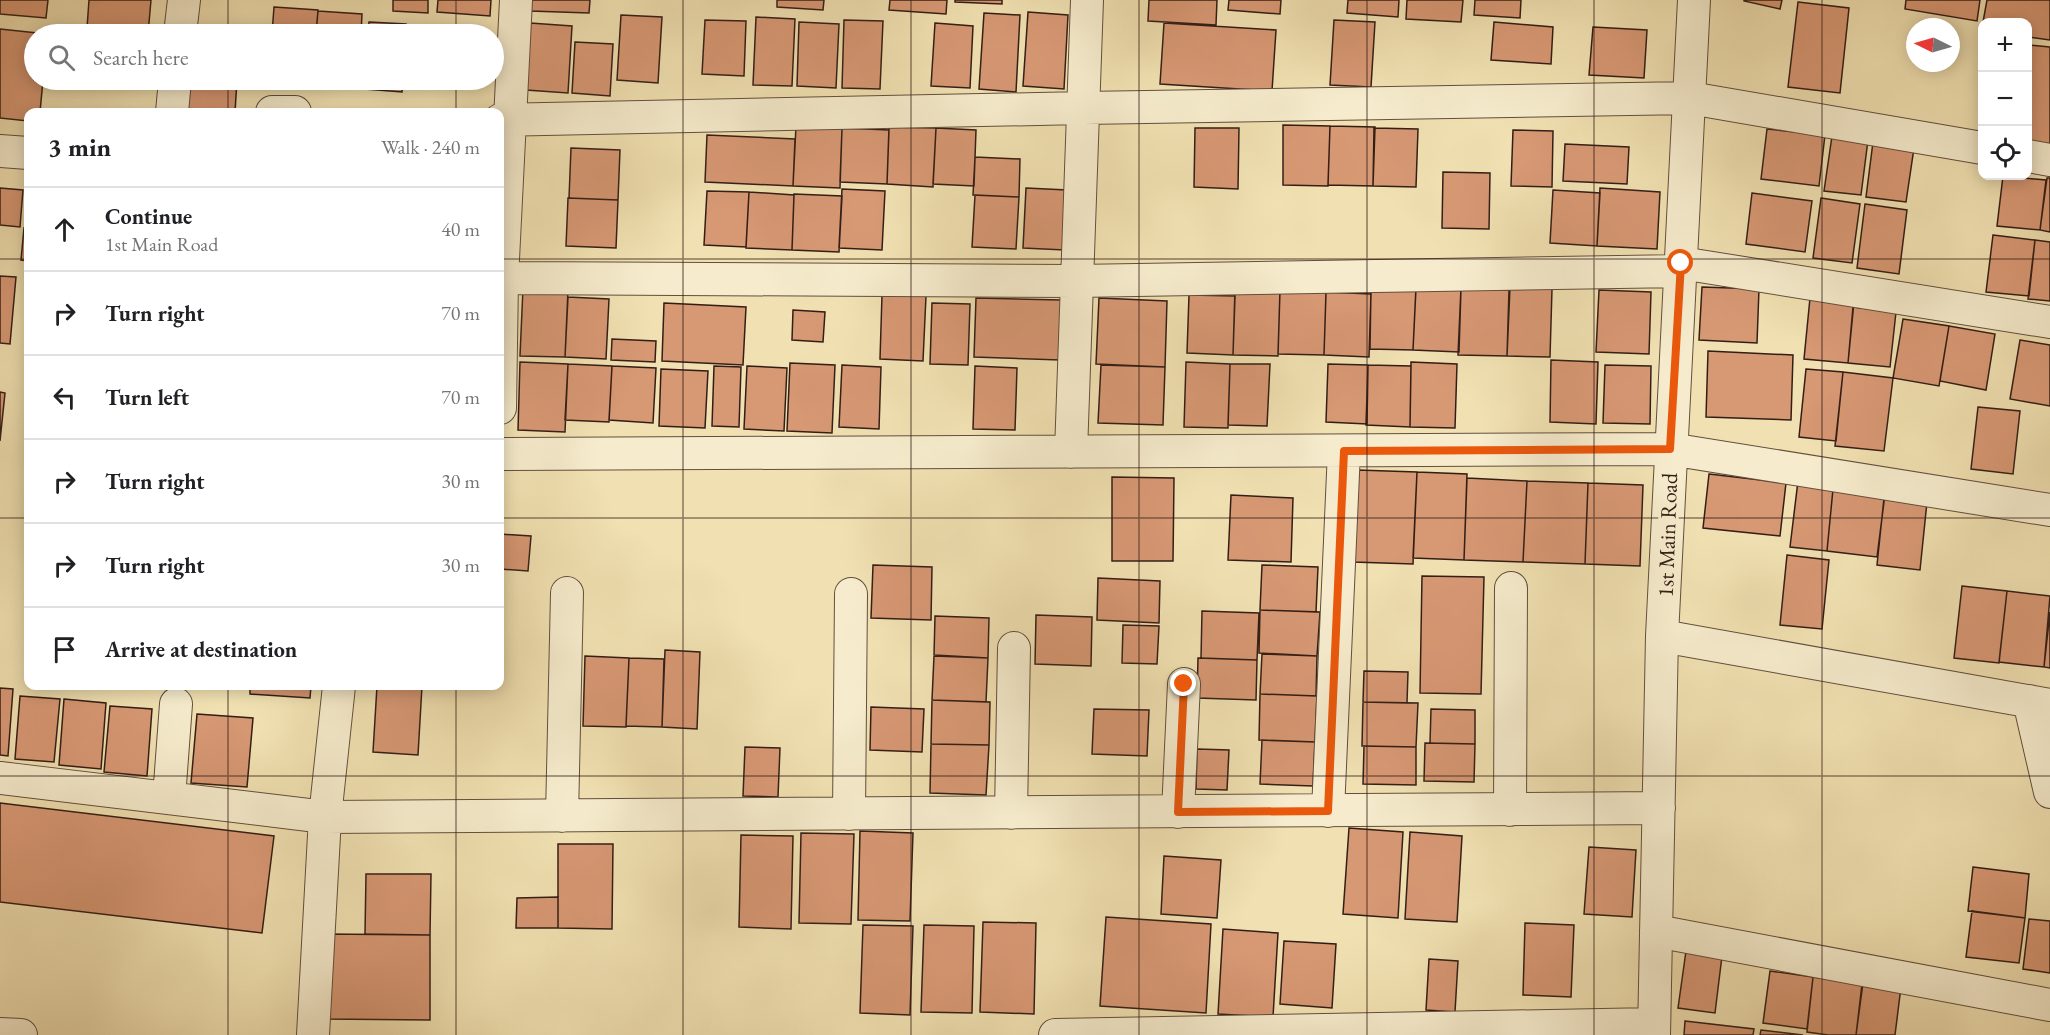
<!DOCTYPE html>
<html lang="en">
<head>
<meta charset="utf-8">
<style>
	:root { --surface:#fff; --page:#f6f6f6; --text:#202124; --muted:#757577; --line:#e0e0e0 }
	body { margin:0; font-family:"EB Garamond",serif; background:var(--page); color:var(--text) }
	.controls { position:absolute; right:18px; top:18px; display:grid; overflow:hidden; border-radius:12px; box-shadow:0 3px 15px #0003 }
	.controls button { width:54px; height:54px; display:grid; place-items:center; padding:0; border:0; border-bottom:2px solid var(--line); background:var(--surface); color:var(--text); font:30px sans-serif }
	.compass { position:absolute; left:1906px; top:18px; width:54px; height:54px; border-radius:50%; background:var(--surface); box-shadow:0 3px 15px #0003; rotate:275deg }
	.stop { position:absolute; width:18px; height:18px; margin:-14px; border:4px solid #ea580c; border-radius:50%; background:#fff }
	.stop.end { background:#ea580c; border-color:#fff; box-shadow:0 2px 6px #0008 }
	.list { margin:0; padding:0; list-style:none }
	h2 { display:flex; justify-content:space-between; align-items:center; height:78px; margin:0; padding:0 24px; font-size:26px }
	h2 small { font-size:20px; font-weight:400; color:var(--muted) }
	.list li { display:grid; grid-template-columns:39px 1fr auto; gap:18px; align-items:center; box-sizing:border-box; height:84px; padding:0 24px; border-top:2px solid var(--line) }
	.list b { display:block; font-size:22px; white-space:nowrap }
	.list p { margin:0; font-size:20px; white-space:nowrap; color:var(--muted) }
	.list em { font-size:20px; font-style:normal; color:var(--muted) }
	.icon { flex:none; width:33px; height:33px; fill:none; stroke:currentColor; stroke-width:2; stroke-linecap:round; stroke-linejoin:round }
	.map { position:relative; flex:none; width:2050px; height:1035px; overflow:hidden }
	.search { position:absolute; background:var(--surface); box-shadow:0 3px 15px #0003; left:24px; top:24px; width:480px; height:66px; display:flex; align-items:center; gap:15px; box-sizing:border-box; padding:0 21px; border-radius:33px; color:var(--muted); font-size:22px }
	.panel { position:absolute; background:var(--surface); box-shadow:0 3px 15px #0003; left:24px; top:108px; width:480px; height:582px; border-radius:12px }
	.map>svg:first-child { display:block }
	.building { fill:#d79874; stroke:#331e16; stroke-width:1.5 }
	.lines { fill:none; stroke-linecap:round; stroke-linejoin:round }
	.minor-casing { stroke:#624f3d; stroke-width:34 }
	.minor { stroke:#f6eccd; stroke-width:32 }
	.route { stroke:#ea580c; stroke-width:8 }
	.grid { fill:none; stroke:#331e16; stroke-width:1.5; stroke-opacity:0.55 }
	.labels { text-anchor:middle; stroke-width:6; stroke-linejoin:round; paint-order:stroke }
	.street-label { font-size:22px; fill:#331e16; stroke:#f6eccd }
</style>
</head>
<body>
<div class="map">
<svg width="2050" height="1035" viewBox="0 0 2050 1035">
	<rect width="100%" height="100%" fill="#f1e1b2"/>
	<filter id="stains"><feTurbulence type="fractalNoise" baseFrequency=".00333" numOctaves="4"/><feColorMatrix values="0 0 0 0 .2 0 0 0 0 .09 0 0 0 0 .02 0 0 0 .5 -.17"/></filter>
	<radialGradient id="worn" r=".72"><stop offset=".6" stop-color="#630" stop-opacity="0"/><stop offset="1" stop-color="#630" stop-opacity=".3"/></radialGradient>
	<path class="building" d="M0,0H48L46,18L0,14Z
		M89,0H151L148,34L87,28Z
		M393,0H428V13L393,11Z
		M438,0H491L490,16L437,12Z
		M531,0H590L589,13L530,11Z
		M777,0H824L823,10L777,7Z
		M890,0H947L946,14L889,10Z
		M955,0H1002V4L955,2Z
		M1149,0H1217L1216,25L1148,21Z
		M1229,0H1281L1280,14L1228,10Z
		M1348,0H1399L1398,17L1347,13Z
		M1407,0H1463L1461,22L1406,19Z
		M1475,0H1521L1520,18L1474,15Z
		M1744,0H1782L1780,9L1744,1Z
		M1906,0H1980L1977,21L1905,9Z
		M1987,0H2050V40L2028,37V22H1983Z
		M1798,2L1849,8L1840,93L1788,87Z
		M274,7L318,10L316,34H272Z
		M318,11L362,14L361,34H316Z
		M1028,12L1068,15L1064,89L1023,86Z
		M984,13L1020,15L1016,92L979,89Z
		M621,15L662,17L658,83L617,80Z
		M756,17L795,19L792,86L753,85Z
		M705,20L746,21L744,76L702,74Z
		M844,20L883,21L880,89L842,88Z
		M1334,20L1375,22L1371,87L1330,85Z
		M369,22L406,24L405,34H368Z
		M799,22L839,24L836,88L797,86Z
		M1494,22L1553,27L1551,64L1491,60Z
		M530,23L572,26L568,93L526,90Z
		M935,23L973,26L970,88L931,86Z
		M1164,23L1276,30L1272,91L1160,84Z
		M1593,27L1647,30L1644,78L1589,75Z
		M0,29L47,34H34V80H43L40,112H28V121L0,118Z
		M575,42L613,44L610,96L572,93Z
		M2028,45L2050,47V145L2028,142Z
		M185,80H237L235,112H182Z
		M270,80H314L313,88L269,85Z
		M365,80H403L402,92L365,89Z
		M1283,125L1330,126L1328,186L1283,185Z
		M796,126L842,128L840,188L793,186Z
		M1330,126L1375,127L1373,186L1328,185Z
		M889,127L936,128L933,187L887,184Z
		M842,128L889,130L887,184L840,182Z
		M936,128L976,130L974,186L933,184Z
		M1195,128H1239L1238,189L1194,187Z
		M1374,128L1418,129L1416,187L1373,186Z
		M1767,129L1825,135L1819,186L1761,179Z
		M1513,130L1553,131L1552,187L1511,186Z
		M707,135L795,139L793,186L705,182Z
		M1832,136L1868,140L1861,195L1824,191Z
		M1873,142L1914,148L1906,202L1866,197Z
		M1565,144L1629,147L1627,184L1563,181Z
		M571,148L620,150L618,200L569,198Z
		M975,157L1020,159L1019,197L973,195Z
		M1443,172L1490,173L1489,229L1442,228Z
		M2003,176L2046,180L2040,230L1997,226Z
		M2047,178H2050V232L2040,230Z
		M0,188L23,190L20,227L0,225Z
		M1026,188L1067,190L1065,250L1023,248Z
		M1600,188L1660,192L1657,249L1597,246Z
		M842,189L885,191L882,250L839,248Z
		M1553,190L1600,193L1597,246L1550,243Z
		M707,191L749,192L746,247L704,245Z
		M749,192L794,195L792,250L746,248Z
		M1752,193L1812,201L1805,252L1746,244Z
		M794,194L842,196L839,252L792,250Z
		M975,195L1019,197L1016,249L972,247Z
		M568,198L618,200L616,248L566,246Z
		M1821,198L1860,204L1852,263L1813,258Z
		M1865,204L1907,210L1899,274L1857,268Z
		M24,228L28,229V261L21,260Z
		M1993,235L2035,240L2029,296L1986,292Z
		M2035,240L2050,242V301L2028,299Z
		M0,276L16,277L10,344L0,343Z
		M1371,287L1416,288L1413,350L1370,349Z
		M1416,287L1461,288L1459,352L1413,350Z
		M1510,287L1552,289L1550,357L1507,356Z
		M1702,287L1759,289L1757,343L1699,340Z
		M523,288L568,290L565,357L520,356Z
		M1461,288L1509,290L1507,356L1458,355Z
		M1235,289L1280,290L1278,356L1233,355Z
		M1280,290L1326,292L1324,355L1278,354Z
		M1599,290L1651,292L1649,354L1596,352Z
		M1326,292L1371,294L1369,357L1324,355Z
		M882,295L926,296L923,361L880,359Z
		M1189,295L1235,296L1233,355L1187,353Z
		M568,297L609,299L606,359L565,357Z
		M976,298L1061,300L1060,360L974,357Z
		M1099,298L1167,301L1165,367L1096,364Z
		M1810,298L1854,302L1848,363L1804,359Z
		M664,303L746,307L743,365L662,361Z
		M932,303L970,304L968,365L930,364Z
		M1853,307L1896,312L1890,367L1848,363Z
		M793,310L825,312L823,342L792,340Z
		M1903,319L1949,326L1939,386L1893,378Z
		M1949,326L1995,334L1986,390L1940,381Z
		M612,339L656,341L655,362L611,360Z
		M2020,340L2050,345V406L2010,399Z
		M1708,351L1793,355L1791,420L1706,417Z
		M1551,360L1598,362L1596,424L1550,422Z
		M520,362L568,364L565,432L518,430Z
		M1186,362L1230,364L1228,428L1184,427Z
		M1411,362L1457,364L1455,428L1410,427Z
		M790,363L835,365L832,433L787,431Z
		M568,364L612,366L609,422L565,420Z
		M1230,364H1270L1267,426L1228,425Z
		M1328,364L1368,365L1367,424L1326,422Z
		M842,365L881,367L879,429L839,427Z
		M1101,365L1165,367L1163,425L1098,423Z
		M1368,365L1411,366L1410,427L1366,425Z
		M1605,365L1651,366L1650,424L1603,423Z
		M612,366L656,368L653,423L609,420Z
		M714,366L741,367L739,427L712,426Z
		M747,366L787,368L784,431L744,429Z
		M975,366L1017,368L1015,430L973,429Z
		M661,369L708,371L705,428L659,426Z
		M1806,369L1843,372L1836,441L1799,437Z
		M1843,372L1893,378L1884,451L1835,446Z
		M0,392L5,393L0,441Z
		M1978,407L2020,411L2013,474L1971,469Z
		M1357,470L1417,472L1413,564L1353,562Z
		M1417,472L1467,474L1464,560L1413,558Z
		M1709,474L1786,483L1780,536L1703,528Z
		M1112,477L1174,478L1173,561H1112Z
		M1467,478L1527,481L1523,562L1464,560Z
		M1527,481L1588,483L1585,564L1523,562Z
		M1798,481L1833,489L1827,551L1790,547Z
		M1588,483L1643,485L1640,566L1585,564Z
		M1833,489L1885,494L1877,557L1827,551Z
		M1231,495L1293,498L1291,562L1228,560Z
		M1884,498L1927,502L1920,570L1877,565Z
		M500,534L531,536L528,571L500,569Z
		M1787,555L1829,560L1822,629L1780,625Z
		M873,565L932,567L931,620L871,618Z
		M1262,565L1318,567L1316,612L1260,610Z
		M1422,576L1484,577L1481,694L1420,693Z
		M1098,578L1160,581L1159,623L1097,620Z
		M1962,586L2007,591L1999,663L1954,658Z
		M2007,591L2050,596L2044,667L1999,662Z
		M1260,610L1320,612L1317,656L1259,653Z
		M1202,611L1259,613L1257,660L1201,658Z
		M2050,612V668L2044,667Z
		M1036,615L1092,617L1091,666L1035,664Z
		M935,616L989,618L988,658L934,655Z
		M1123,625L1159,626L1157,664L1122,663Z
		M665,650L700,652L697,729L662,727Z
		M1262,654L1317,656L1316,696L1260,694Z
		M585,656L629,658L626,727L583,726Z
		M934,656L988,658L986,702L932,700Z
		M629,658L664,659L662,727L626,726Z
		M1198,658L1257,660L1256,700L1197,698Z
		M1364,671L1408,672L1407,703L1363,702Z
		M250,686H311L310,698L250,694Z
		M377,686H422L418,755L373,752Z
		M0,688L13,689L8,756L0,755Z
		M1260,694L1317,696L1315,742L1259,740Z
		M20,696L60,699L54,762L15,759Z
		M64,699L106,703L101,769L59,765Z
		M932,700L990,702L989,745L931,744Z
		M1363,702L1418,703L1416,747L1362,746Z
		M110,706L152,709L147,776L104,772Z
		M871,707L924,709L922,752L870,750Z
		M1094,709L1149,710L1147,756L1092,754Z
		M1431,709L1475,710V744L1430,743Z
		M197,714L253,718L247,787L191,783Z
		M1262,740L1315,742L1313,786L1260,784Z
		M1425,743L1475,744L1474,782L1424,781Z
		M931,744L989,745L986,795L930,793Z
		M1364,746L1416,747V785L1363,784Z
		M745,747L780,748L778,797L743,796Z
		M1197,749L1229,750L1227,790L1196,789Z
		M0,803L274,836L262,933L0,902Z
		M1349,828L1403,832L1398,918L1343,914Z
		M860,831L913,833L910,921L858,920Z
		M1410,832L1462,836L1457,922L1405,919Z
		M801,833L854,834L851,924L799,923Z
		M741,835L793,836L791,929L739,927Z
		M558,844H613L612,929L558,928Z
		M1589,847L1636,850L1632,917L1584,914Z
		M1164,856L1221,860L1217,918L1161,914Z
		M1973,867L2029,874L2025,918L1968,911Z
		M366,874H431L430,935L365,934Z
		M558,897V928H516L517,898Z
		M1972,911L2025,918L2019,963L1966,957Z
		M1106,917L1211,924L1206,1013L1100,1006Z
		M2029,919L2050,921V973L2023,969Z
		M983,922L1036,923L1034,1014L980,1012Z
		M1525,923L1574,925L1571,997L1523,995Z
		M863,925L913,926L910,1015L860,1013Z
		M924,925L974,926L972,1013L921,1012Z
		M1223,929L1278,933L1273,1017L1218,1014Z
		M325,934L430,935V1020L324,1019Z
		M1284,941L1336,944L1332,1008L1280,1004Z
		M1686,951L1722,956L1715,1013L1678,1008Z
		M1429,959L1458,961L1455,1012L1426,1010Z
		M1770,971L1813,977L1807,1029L1763,1023Z
		M1813,977L1862,984L1856,1035H1828L1807,1032Z
		M1863,983L1901,987L1895,1035H1856Z
		M1685,1021L1754,1029L1753,1035H1684Z
		M1761,1030L1803,1035H1760Z"/>
	<g class="lines">
		<defs>
			<path id="minor" d="M180,34L184,0
				M172,112L175,80
				M272,112H295
				M500,120L1083,108L1690,98L1982,148
				M0,151L28,153
				M2028,156L2050,160
				M1681,263L2050,322
				M500,278L1076,281L1681,271
				M500,408L502,279L516,0
				M1071,452L1087,0
				M500,454L1670,449L2050,510
				M1662,636L2050,705
				M2029,701L2050,792
				M0,778L325,817L1659,808
				M169,798L176,704
				M1510,810L1511,588
				M1328,811L1344,451
				M1178,812L1184,684
				M1011,813L1014,648
				M849,814L851,594
				M562,816L567,593
				M1656,931L2050,1005
				M0,1034L21,1035
				M313,1035L325,817L339,686
				M1055,1035L1654,1024
				M1654,1035L1662,636L1694,0"/>
		</defs>
		<use href="#minor" class="minor-casing"/>
		<use href="#minor" class="minor"/>
	</g>
	<g class="lines">
		<path class="route" d="M1184,684L1178,812L1328,811L1344,451L1670,449L1681,263"/>
	</g>
	<path class="grid" d="M228,0V34M456,0V34M683,0V1035M911,0V1035M1139,0V1035M1367,0V1035M1594,0V1035M1822,0V1035M228,80V112M456,80V112M0,259H28M500,259H2050M0,518H28M500,518H2050M228,686V1035M456,686V1035M0,776H2050"/>
	<g class="labels">
		<g class="street-label">
			<text transform="translate(1667 535) rotate(-88)" y="8">1st Main Road</text>
		</g>
	</g>
	<rect width="100%" height="100%" filter="url(#stains)"/>
	<rect width="100%" height="100%" fill="url(#worn)"/>
</svg>
<div class="controls">
<button>+</button>
<button>−</button>
<button><svg class="icon" aria-label="locate" viewBox="0 0 24 24"><circle cx="12" cy="12" r="6"/><path d="M12 2v4M12 18v4M2 12h4M18 12h4"/></svg></button>
</div>
<svg class="compass" viewBox="-18 -18 36 36"><path d="M0-13l5 13h-10z" fill="#e53935"/><path d="M0 13l5-13h-10z" fill="#757577"/></svg>
<div class="stop" style="left:1681px;top:263px"></div>
<div class="stop end" style="left:1184px;top:684px"></div>
<div class="search"><svg class="icon" aria-label="search" viewBox="0 0 24 24"><circle cx="10" cy="10" r="6"/><path d="M15 15l6 6"/></svg>Search here</div>
<section class="panel">
<h2>3 min<small>Walk · 240 m</small></h2>
<ul class="list">
<li><svg class="icon" aria-label="ahead" viewBox="0 0 24 24"><path d="M12 20V5M6 11l6-6 6 6"/></svg><div><b>Continue</b><p>1st Main Road</p></div><em>40 m</em></li>
<li><svg class="icon" aria-label="right" viewBox="0 0 24 24"><path d="M7 20v-9h11M14 6l5 5-5 5"/></svg><div><b>Turn right</b></div><em>70 m</em></li>
<li><svg class="icon" aria-label="left" viewBox="0 0 24 24"><path d="M17 20v-9H6M10 6l-5 5 5 5"/></svg><div><b>Turn left</b></div><em>70 m</em></li>
<li><svg class="icon" aria-label="right" viewBox="0 0 24 24"><path d="M7 20v-9h11M14 6l5 5-5 5"/></svg><div><b>Turn right</b></div><em>30 m</em></li>
<li><svg class="icon" aria-label="right" viewBox="0 0 24 24"><path d="M7 20v-9h11M14 6l5 5-5 5"/></svg><div><b>Turn right</b></div><em>30 m</em></li>
<li><svg class="icon" aria-label="arrive" viewBox="0 0 24 24"><path d="M6 21V4h12l-3 4 3 4H6"/></svg><div><b>Arrive at destination</b></div></li>
</ul>
</section>
</div>
</body>
</html>
